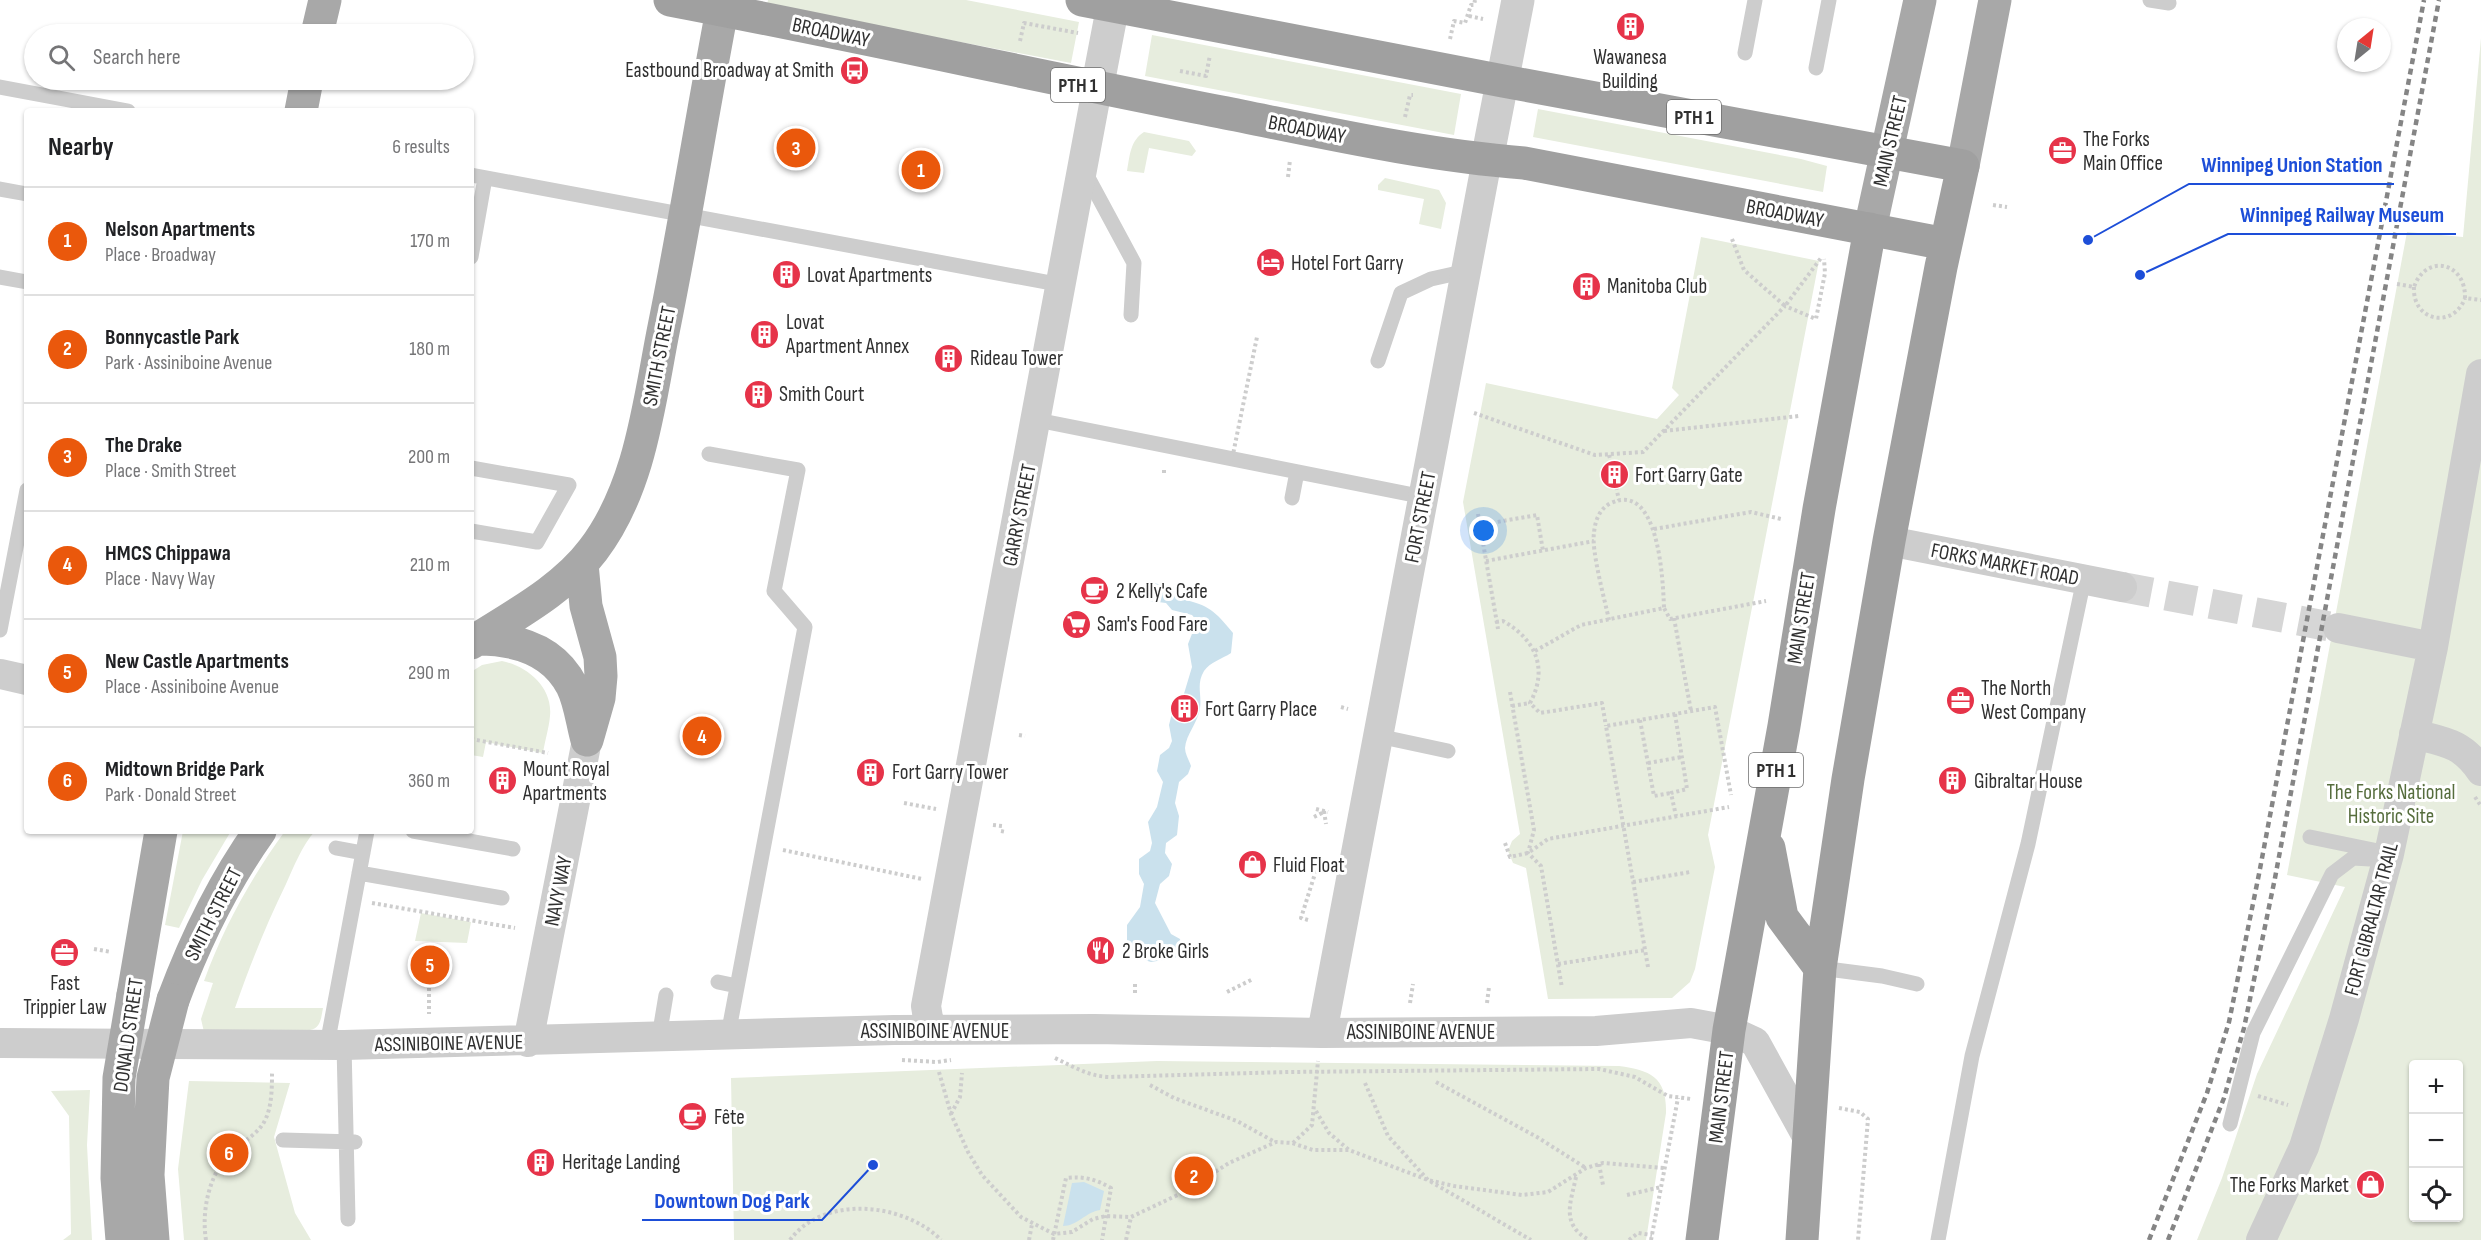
<!DOCTYPE html>
<html lang="en">
<head>
<meta charset="utf-8">
<style>
	:root { --surface:#fff; --page:#f6f6f6; --text:#202124; --muted:#757577; --line:#e0e0e0; --accent:#ea580c }
	body { margin:0; font-family:"Sofia Sans Condensed",sans-serif; background:var(--page); color:var(--text) }
	.controls { position:absolute; right:18px; bottom:18px; display:grid; overflow:hidden; border-radius:6px; box-shadow:0 2px 4px #0004 }
	.controls button { width:54px; height:54px; display:grid; place-items:center; padding:0; border:0; border-bottom:2px solid var(--line); background:var(--surface); color:var(--text); font:30px sans-serif }
	.compass { position:absolute; left:2337px; top:18px; width:54px; height:54px; border-radius:50%; background:var(--surface); box-shadow:0 2px 4px #0004; rotate:30deg }
	.you { position:absolute; left:1484px; top:531px; width:21px; height:21px; margin:-15px; border:4px solid #fff; border-radius:50%; background:#1a73e8; box-shadow:0 0 0 9px #1a73e833 }
	.badge { display:grid; place-items:center; width:39px; height:39px; border-radius:50%; background:var(--accent); color:#fff; font-size:20px; font-weight:700 }
	.pin { position:absolute; translate:-50% -50%; border:3px solid #fff; box-shadow:0 2px 6px #0006 }
	.list { margin:0; padding:0; list-style:none }
	h2 { display:flex; justify-content:space-between; align-items:center; height:78px; margin:0; padding:0 24px; font-size:26px }
	h2 small { font-size:20px; font-weight:400; color:var(--muted) }
	.list li { display:grid; grid-template-columns:39px 1fr auto; gap:18px; align-items:center; box-sizing:border-box; height:108px; padding:0 24px; border-top:2px solid var(--line) }
	.list b { display:block; font-size:22px; white-space:nowrap }
	.list p { margin:0; font-size:20px; white-space:nowrap; color:var(--muted) }
	.list em { font-size:20px; font-style:normal; color:var(--muted) }
	.icon { flex:none; width:33px; height:33px; fill:none; stroke:currentColor; stroke-width:2; stroke-linecap:round; stroke-linejoin:round }
	.map { position:relative; flex:none; width:2481px; height:1240px; overflow:hidden }
	.search { position:absolute; background:var(--surface); box-shadow:0 2px 4px #0004; left:24px; top:24px; width:450px; height:66px; display:flex; align-items:center; gap:15px; box-sizing:border-box; padding:0 21px; border-radius:33px; color:var(--muted); font-size:22px }
	.panel { position:absolute; background:var(--surface); box-shadow:0 2px 4px #0004; left:24px; top:108px; width:450px; height:726px; border-radius:6px }
	.map>svg:first-child { display:block }
	.green { fill:#e7edde; fill-rule:evenodd }
	.water { fill:#cae1ed }
	.lines { fill:none; stroke-linecap:round; stroke-linejoin:round }
	.minor-tunnel { stroke:#d6d6d6; stroke-width:30; stroke-dasharray:30 15; stroke-linecap:butt }
	.path { stroke:#cdcdcd; stroke-width:4; stroke-dasharray:3 3; stroke-linecap:butt }
	.service { stroke:#cdcdcd; stroke-width:15 }
	.minor { stroke:#cdcdcd; stroke-width:30 }
	.tertiary { stroke:#cdcdcd; stroke-width:33 }
	.primary { stroke:#a8a8a8; stroke-width:33 }
	.trunk { stroke:#a0a0a0; stroke-width:33 }
	.rail { stroke:#858585; stroke-width:4.5; stroke-dasharray:6 4.5; stroke-linecap:butt }
	.path-bridge { stroke:#cdcdcd; stroke-width:4; stroke-dasharray:3 3; stroke-linecap:butt }
	.primary-bridge { stroke:#a8a8a8; stroke-width:33 }
	.labels { text-anchor:middle; stroke-width:6; stroke-linejoin:round; paint-order:stroke }
	.shield { fill:#fff; stroke:#6e6e6e; stroke-width:1.5 }
	.shield-label { font-size:20px; font-weight:bold; fill:#303030 }
	.street-label { font-size:21px; fill:#303030; stroke:#fff }
	.poi-label { font-size:21px; fill:#303030; stroke:#fff; text-anchor:start }
	.park-label { font-size:21px; fill:#566d3d; stroke:#fff }
	.leader { fill:none; stroke:#1d4ed8; stroke-width:2 }
	.callout-dot { fill:#1d4ed8; stroke:#fff; stroke-width:2 }
	.callout-label { font-size:22px; text-anchor:middle; font-weight:bold; fill:#1d4ed8; stroke:#fff; stroke-width:6; stroke-linejoin:round; paint-order:stroke }
</style>
</head>
<body>
<div class="map">
<svg width="2481" height="1240" viewBox="0 0 2481 1240">
	<rect width="100%" height="100%" fill="#fff"/>
	<path class="green" d="M768,0H966L1079,22L1071,63L767,5Z
		M1152,35L1461,94L1454,135L1145,76Z
		M2481,38V1240H2197L2222,1178L2257,1074L2345,887L2287,875L2407,232L2463,237ZM2414,1064H2458V1218H2414Z
		M1538,109L1801,159L1827,166L1823,192L1533,137Z
		M1144,132L1189,141L1196,151L1192,156L1149,148L1144,173L1127,171C1130,155 1130,141 1144,132Z
		M1385,178L1439,190L1446,203L1441,229L1419,224L1424,199L1378,190V185Z
		M1701,237L1819,261L1708,835L1715,867L1695,969L1690,982L1672,998L1548,999L1526,868L1513,863L1508,851L1512,841L1520,834L1463,502L1486,383L1657,419L1679,395L1672,388Z
		M502,661C527,666 553,687 550,716C549,728 545,740 543,753L486,742L483,757L471,755V672L482,665Z
		M183,831H231L202,880L179,928L165,925Z
		M285,831H315C302,846 294,866 286,884C266,925 250,965 235,1008H323C321,1018 321,1028 310,1030L204,1032L201,1019L213,983L204,981C224,926 251,878 285,831Z
		M421,913L471,922L467,943L415,941Z
		M1157,1061L1619,1066C1651,1070 1667,1078 1666,1113L1646,1240H734L731,1078Z
		M189,1081L290,1083L274,1137L295,1213L311,1240H184L178,1169Z
		M90,1090L87,1145L92,1240H63L71,1234L69,1116L51,1091Z"/>
	<path class="water" d="M1153,583L1174,587L1181,599C1209,605 1215,611 1233,633L1231,653C1222,659 1210,662 1204,671C1196,684 1202,695 1200,708C1198,723 1186,734 1185,748C1185,754 1189,760 1191,766L1188,774L1179,782L1175,803L1179,816L1177,835L1166,843L1165,853L1172,864L1169,876L1160,884L1155,903L1171,934L1180,939L1182,949L1175,958L1151,962L1141,959L1134,954L1127,942V925L1140,907L1144,884L1139,874V859L1150,851L1152,843L1148,822L1157,807L1163,782L1157,771L1160,755L1169,748L1172,741L1169,725L1171,717L1183,697L1192,667L1188,644L1197,621L1192,615L1172,610L1166,603L1150,601Z
		M1084,1182L1104,1191L1100,1210C1086,1212 1077,1226 1063,1226L1072,1183Z"/>
	<g class="lines">
		<path class="minor-tunnel" d="M2122,587L2338,628"/>
		<path class="path" d="M1469,16L1483,19
			M1450,39L1454,21L1465,23L1471,5H1474L1475,0
			M1020,41L1024,23L1078,33
			M1180,71L1206,76L1210,55
			M1405,117L1410,95H1413
			M1288,177L1290,160
			M1993,205L2007,207
			M1732,239L1744,270L1785,306L1821,258
			M2397,284L2414,287C2426,253 2466,262 2465,298L2481,300
			M2414,287C2412,321 2453,330 2465,298
			M1474,413L1595,455L1643,452L1785,306L1816,319L1825,273L1824,259
			M1664,431L1799,416
			M1609,455L1611,462
			M1164,473V469
			M1616,487L1619,500
			M1478,514L1498,629
			M1480,525L1537,515L1543,551
			M1654,529L1751,512L1781,519
			M1486,561L1594,541
			M1674,618L1691,711
			M1609,620C1605,601 1591,550 1594,533C1595,521 1599,509 1611,503C1659,481 1663,580 1664,608
			M1496,622L1503,621C1535,639 1549,668 1530,703L1540,713L1602,703L1606,726
			M1535,651L1581,625L1664,608L1670,619L1766,601
			M1510,692L1534,830L1528,853L1541,866L1562,988
			M1512,706L1530,703
			M1341,707L1348,709
			M1675,714L1687,789L1671,793L1676,816
			M1640,720L1654,796L1671,793
			M1019,735L1025,736
			M471,739L548,753
			M1648,763L1682,757
			M2475,797L2481,806
			M904,803L936,809
			M1316,809L1328,812
			M1324,811L1326,824
			M1314,817L1324,812
			M993,825L1002,826
			M1001,831L1006,832
			M1505,843L1510,857L1528,853L1548,839L1729,807
			M783,850L922,879
			M1633,882L1690,872
			M372,903L515,928
			M1308,920L1301,918L1318,864
			M94,949L111,952
			M1558,964L1645,950
			M1648,967L1606,726L1715,707L1731,795
			M1135,984V996
			M429,988V1014
			M1227,992L1253,979
			M1410,1003L1413,984
			M1487,1003L1489,987
			M1055,1058C1074,1067 1088,1076 1109,1077L1289,1072L1599,1069L1635,1077L1668,1096L1691,1099
			M902,1060L937,1062L951,1060
			M939,1072L951,1114L968,1152L982,1175L1021,1217L1054,1234L1072,1232L1093,1219L1106,1216L1131,1217L1184,1192L1229,1163L1276,1142L1292,1143L1313,1150H1349L1428,1180L1454,1186L1522,1195L1548,1192L1586,1168L1603,1163L1665,1168
			M1436,1082L1537,1137L1586,1168
			M1365,1083L1388,1136L1428,1180L1531,1240
			M1150,1085L1174,1098L1237,1121L1275,1142
			M2258,1096L2288,1105
			M1839,1108L1860,1112L1868,1119L1858,1240
			M1316,1111L1329,1133L1349,1150
			M951,1114L960,1097L962,1073
			M1293,1143L1312,1125L1318,1061
			M1599,1164L1603,1185
			M1576,1177C1571,1202 1560,1224 1589,1240
			M1627,1195L1661,1187
			M206,1240C201,1209 210,1171 233,1150C245,1140 260,1133 266,1118C272,1105 272,1086 272,1072
			M790,1240C824,1194 905,1203 941,1240
			M1029,1240L1032,1224
			M1053,1240L1066,1178C1083,1176 1096,1179 1111,1188L1102,1240
			M1126,1240L1131,1217
			M1629,1240L1638,1233L1652,1235
			M1651,1240L1678,1098"/>
		<path class="service" d="M2150,0L2169,3
			M1745,53L1755,0
			M1816,68L1829,0
			M0,87L128,111
			M1085,172L1134,263L1131,315
			M471,175L1062,285
			M0,189L27,194
			M471,257L485,178
			M0,277L27,282
			M1378,361L1401,293L1431,279L1467,271
			M1037,420L1424,497
			M709,454L798,470L774,591L805,627L728,1035
			M471,468L569,485L537,542L471,531
			M1292,498L1297,472
			M0,630L27,490
			M1378,736L1448,751
			M413,831L513,849
			M2310,837L2383,852
			M336,848L363,853
			M359,873L502,898
			M1820,968L1882,976L1917,984
			M718,982L737,986
			M659,1037L666,995
			M327,1045L367,831
			M344,1045L348,1219
			M2230,1124L2253,1033L2332,874L2353,858L2388,860
			M283,1140L355,1142
			M1938,1240L1972,1056L2028,844L2084,579"/>
		<path class="minor" d="M1889,541L2122,587
			M2338,628L2433,647
			M0,674L27,680
			M2414,734C2445,742 2462,743 2481,771
			M930,1030L926,1006L1097,89
			M1322,1033L1487,160
			M528,1042L587,740
			M0,1043L344,1045L894,1030L1094,1029L1322,1033L1596,1031L1691,1023L1729,1030L1755,1042L1809,1140
			M2261,1240L2304,1147L2344,1019L2389,854L2433,647L2481,374"/>
		<path class="tertiary" d="M1097,89L1114,0
			M1487,160L1518,0"/>
		<path class="primary" d="M317,34L325,0
			M301,111L307,80
			M1963,166L1995,0
			M1870,229L1920,0
			M582,564L586,606L600,657L601,676L599,698L587,740
			M478,639C516,639 553,649 572,686C580,702 582,722 587,740
			M471,643C513,616 563,590 593,550C641,487 649,402 664,327C686,218 703,109 724,0
			M133,995L161,831
			M173,1000C195,941 223,883 260,831"/>
		<path class="trunk" d="M670,0C854,35 1037,76 1221,112C1322,132 1422,155 1524,163L1946,244
			M1082,0L1503,81L1963,166L1941,267L1889,541L1848,779L1820,968L1802,1240
			M1769,848L1782,917L1820,968
			M1702,1240L1729,1030L1784,726L1819,509L1870,229"/>
		<path class="rail" d="M2149,1240L2207,1093L2229,1022L2259,874L2424,0
			M2168,1240L2224,1098L2244,1028L2275,878L2439,0"/>
		<path class="path-bridge" d="M1231,464L1257,337"/>
		<path class="primary-bridge" d="M122,1240L117,1178L119,1078L133,995
			M153,1240L148,1175L153,1078L173,1000"/>
	</g>
	<defs>
		<symbol id="building-disc" viewBox="-11 -11 22 22"><circle r="9.5" fill="#e63349" stroke="#fff"/><path d="M-4-6H4V6H1V3H-1V6H-4ZM-2.5-4.3h1.7v1.8h-1.7ZM.8-4.3h1.7v1.8H.8ZM-2.5-1h1.7V.8h-1.7ZM.8-1h1.7V.8H.8Z" fill="#fff"/></symbol>
		<symbol id="bus-disc" viewBox="-11 -11 22 22"><circle r="9.5" fill="#e63349" stroke="#fff"/><path d="M-5-6H5V4H4V6H2V4H-2V6H-4V4H-5ZM-3.5-4V0h7V-4ZM-3.5 1.2v1.5H-2V1.2ZM2 1.2v1.5H3.5V1.2Z" fill="#fff"/></symbol>
		<symbol id="office-disc" viewBox="-11 -11 22 22"><circle r="9.5" fill="#e63349" stroke="#fff"/><path d="M-6-3h4V-5.5h4V-3h4V5H-6ZM-1-4.5V-3h2v-1.5ZM-6 0V1H6V0Z" fill="#fff"/></symbol>
		<symbol id="hotel-disc" viewBox="-11 -11 22 22"><circle r="9.5" fill="#e63349" stroke="#fff"/><path d="M-6-4.5h1.5V1H6V5H4.5V3h-9V5H-6ZM-4 0a1.8 1.8 0 1 1 3.6 0ZM.5 0V-2.5h3Q6-2.5 6 0Z" fill="#fff"/></symbol>
		<symbol id="cafe-disc" viewBox="-11 -11 22 22"><circle r="9.5" fill="#e63349" stroke="#fff"/><path d="M-5.5-4.5H6V0H3Q3 3.5 0 3.5H-2.5Q-5.5 3.5-5.5 0ZM3-3.2v2h1.7v-2ZM-6 4.5H4V6H-6Z" fill="#fff"/></symbol>
		<symbol id="supermarket-disc" viewBox="-11 -11 22 22"><circle r="9.5" fill="#e63349" stroke="#fff"/><path d="M-6-5.5h2.5l.6 2H6L4.5 2H-2.5L-4.4-4H-6ZM-1.5 3.2a1.3 1.3 0 1 0 .1 0ZM3 3.2a1.3 1.3 0 1 0 .1 0Z" fill="#fff"/></symbol>
		<symbol id="shop-disc" viewBox="-11 -11 22 22"><circle r="9.5" fill="#e63349" stroke="#fff"/><path d="M-5-2.5h2.3a2.7 3.5 0 0 1 5.4 0H5L5.5 6h-11ZM-1.5-2.5h3a1.5 2.3 0 0 0-3 0Z" fill="#fff"/></symbol>
		<symbol id="restaurant-disc" viewBox="-11 -11 22 22"><circle r="9.5" fill="#e63349" stroke="#fff"/><path d="M-5-6h1v4h1v-4h1v4h1v-4h1v5L-1.5 .5V6h-2V.5L-5-1ZM5-6V6H3V1.5H1.5Q1.5-4 5-6Z" fill="#fff"/></symbol>
	</defs>
	<g fill-rule="evenodd">
		<use href="#building-disc" x="1614" y="10" width="33" height="33"/>
		<use href="#bus-disc" x="838" y="54" width="33" height="33"/>
		<use href="#office-disc" x="2046" y="134" width="33" height="33"/>
		<use href="#hotel-disc" x="1254" y="246" width="33" height="33"/>
		<use href="#building-disc" x="770" y="258" width="33" height="33"/>
		<use href="#building-disc" x="1570" y="270" width="33" height="33"/>
		<use href="#building-disc" x="748" y="318" width="33" height="33"/>
		<use href="#building-disc" x="932" y="342" width="33" height="33"/>
		<use href="#building-disc" x="742" y="378" width="33" height="33"/>
		<use href="#building-disc" x="1598" y="458" width="33" height="33"/>
		<use href="#cafe-disc" x="1078" y="574" width="33" height="33"/>
		<use href="#supermarket-disc" x="1060" y="608" width="33" height="33"/>
		<use href="#office-disc" x="1944" y="684" width="33" height="33"/>
		<use href="#building-disc" x="1168" y="692" width="33" height="33"/>
		<use href="#building-disc" x="854" y="756" width="33" height="33"/>
		<use href="#building-disc" x="486" y="764" width="33" height="33"/>
		<use href="#building-disc" x="1936" y="764" width="33" height="33"/>
		<use href="#shop-disc" x="1236" y="848" width="33" height="33"/>
		<use href="#restaurant-disc" x="1084" y="934" width="33" height="33"/>
		<use href="#office-disc" x="48" y="936" width="33" height="33"/>
		<use href="#cafe-disc" x="676" y="1100" width="33" height="33"/>
		<use href="#building-disc" x="524" y="1146" width="33" height="33"/>
		<use href="#shop-disc" x="2354" y="1168" width="33" height="33"/>
	</g>
	<g class="labels">
		<g class="shield">
			<rect x="1051" y="68" width="54" height="34" rx="4.5"/>
			<rect x="1667" y="100" width="54" height="34" rx="4.5"/>
			<rect x="1749" y="753" width="54" height="34" rx="4.5"/>
		</g>
		<g class="shield-label">
			<text x="1078" y="92">PTH 1</text>
			<text x="1694" y="124">PTH 1</text>
			<text x="1776" y="777">PTH 1</text>
		</g>
		<g class="street-label">
			<text transform="translate(831 32) rotate(12)" y="7">BROADWAY</text>
			<text transform="translate(1307 129) rotate(11)" y="7">BROADWAY</text>
			<text transform="translate(1890 141) rotate(-77)" y="7">MAIN STREET</text>
			<text transform="translate(1785 213) rotate(11)" y="7">BROADWAY</text>
			<text transform="translate(659 356) rotate(-79)" y="7">SMITH STREET</text>
			<text transform="translate(1019 515) rotate(-79)" y="7">GARRY STREET</text>
			<text transform="translate(1420 517) rotate(-79)" y="7">FORT STREET</text>
			<text transform="translate(2005 564) rotate(11)" y="7">FORKS MARKET ROAD</text>
			<text transform="translate(1801 618) rotate(-81)" y="7">MAIN STREET</text>
			<text transform="translate(558 891) rotate(-79)" y="7">NAVY WAY</text>
			<text transform="translate(213 914) rotate(-63)" y="7">SMITH STREET</text>
			<text transform="translate(2371 919) rotate(-75)" y="7">FORT GIBRALTAR TRAIL</text>
			<text x="935" y="1038">ASSINIBOINE AVENUE</text>
			<text x="1421" y="1039">ASSINIBOINE AVENUE</text>
			<text transform="translate(128 1035) rotate(-82)" y="7">DONALD STREET</text>
			<text transform="translate(449 1043) rotate(-1)" y="7">ASSINIBOINE AVENUE</text>
			<text transform="translate(1721 1097) rotate(-83)" y="7">MAIN STREET</text>
		</g>
		<g class="poi-label">
			<text x="1630" y="64" text-anchor="middle">Wawanesa<tspan x="1630" dy="24">Building</tspan></text>
			<text x="834" y="77" text-anchor="end">Eastbound Broadway at Smith</text>
			<text x="2083" y="146">The Forks<tspan x="2083" dy="24">Main Office</tspan></text>
			<text x="1291" y="270">Hotel Fort Garry</text>
			<text x="807" y="282">Lovat Apartments</text>
			<text x="1607" y="293">Manitoba Club</text>
			<text x="786" y="329">Lovat<tspan x="786" dy="24">Apartment Annex</tspan></text>
			<text x="970" y="365">Rideau Tower</text>
			<text x="779" y="401">Smith Court</text>
			<text x="1635" y="482">Fort Garry Gate</text>
			<text x="1116" y="598">2 Kelly's Cafe</text>
			<text x="1097" y="631">Sam's Food Fare</text>
			<text x="1981" y="695">The North<tspan x="1981" dy="24">West Company</tspan></text>
			<text x="1205" y="716">Fort Garry Place</text>
			<text x="523" y="776">Mount Royal<tspan x="523" dy="24">Apartments</tspan></text>
			<text x="892" y="779">Fort Garry Tower</text>
			<text x="1974" y="788">Gibraltar House</text>
			<text x="1273" y="872">Fluid Float</text>
			<text x="1122" y="958">2 Broke Girls</text>
			<text x="65" y="990" text-anchor="middle">Fast<tspan x="65" dy="24">Trippier Law</tspan></text>
			<text x="714" y="1124">Fête</text>
			<text x="562" y="1169">Heritage Landing</text>
			<text x="2349" y="1192" text-anchor="end">The Forks Market</text>
		</g>
		<g class="park-label">
			<text x="2391" y="799">The Forks National<tspan x="2391" dy="24">Historic Site</tspan></text>
		</g>
	</g>
	<path class="leader" d="M2088 240L2189 184H2394M2140 275L2228 234H2456M873 1165L822 1220H642"/>
	<g class="callout-dot">
		<circle cx="2088" cy="240" r="6"/>
		<circle cx="2140" cy="275" r="6"/>
		<circle cx="873" cy="1165" r="6"/>
	</g>
	<g class="callout-label">
		<text x="2292" y="172">Winnipeg Union Station</text>
		<text x="2342" y="222">Winnipeg Railway Museum</text>
		<text x="732" y="1208">Downtown Dog Park</text>
	</g>
</svg>
<div class="controls">
<button>+</button>
<button>−</button>
<button><svg class="icon" aria-label="locate" viewBox="0 0 24 24"><circle cx="12" cy="12" r="6"/><path d="M12 2v4M12 18v4M2 12h4M18 12h4"/></svg></button>
</div>
<svg class="compass" viewBox="-18 -18 36 36"><path d="M0-13l5 13h-10z" fill="#e53935"/><path d="M0 13l5-13h-10z" fill="#757577"/></svg>
<div class="you"></div>
<div class="pin badge" style="left:921px;top:170px">1</div>
<div class="pin badge" style="left:1194px;top:1176px">2</div>
<div class="pin badge" style="left:796px;top:148px">3</div>
<div class="pin badge" style="left:702px;top:736px">4</div>
<div class="pin badge" style="left:430px;top:965px">5</div>
<div class="pin badge" style="left:229px;top:1153px">6</div>
<div class="search"><svg class="icon" aria-label="search" viewBox="0 0 24 24"><circle cx="10" cy="10" r="6"/><path d="M15 15l6 6"/></svg>Search here</div>
<section class="panel">
<h2>Nearby<small>6 results</small></h2>
<ul class="list">
<li><span class="badge">1</span><div><b>Nelson Apartments</b><p>Place · Broadway</p></div><em>170 m</em></li>
<li><span class="badge">2</span><div><b>Bonnycastle Park</b><p>Park · Assiniboine Avenue</p></div><em>180 m</em></li>
<li><span class="badge">3</span><div><b>The Drake</b><p>Place · Smith Street</p></div><em>200 m</em></li>
<li><span class="badge">4</span><div><b>HMCS Chippawa</b><p>Place · Navy Way</p></div><em>210 m</em></li>
<li><span class="badge">5</span><div><b>New Castle Apartments</b><p>Place · Assiniboine Avenue</p></div><em>290 m</em></li>
<li><span class="badge">6</span><div><b>Midtown Bridge Park</b><p>Park · Donald Street</p></div><em>360 m</em></li>
</ul>
</section>
</div>
</body>
</html>
